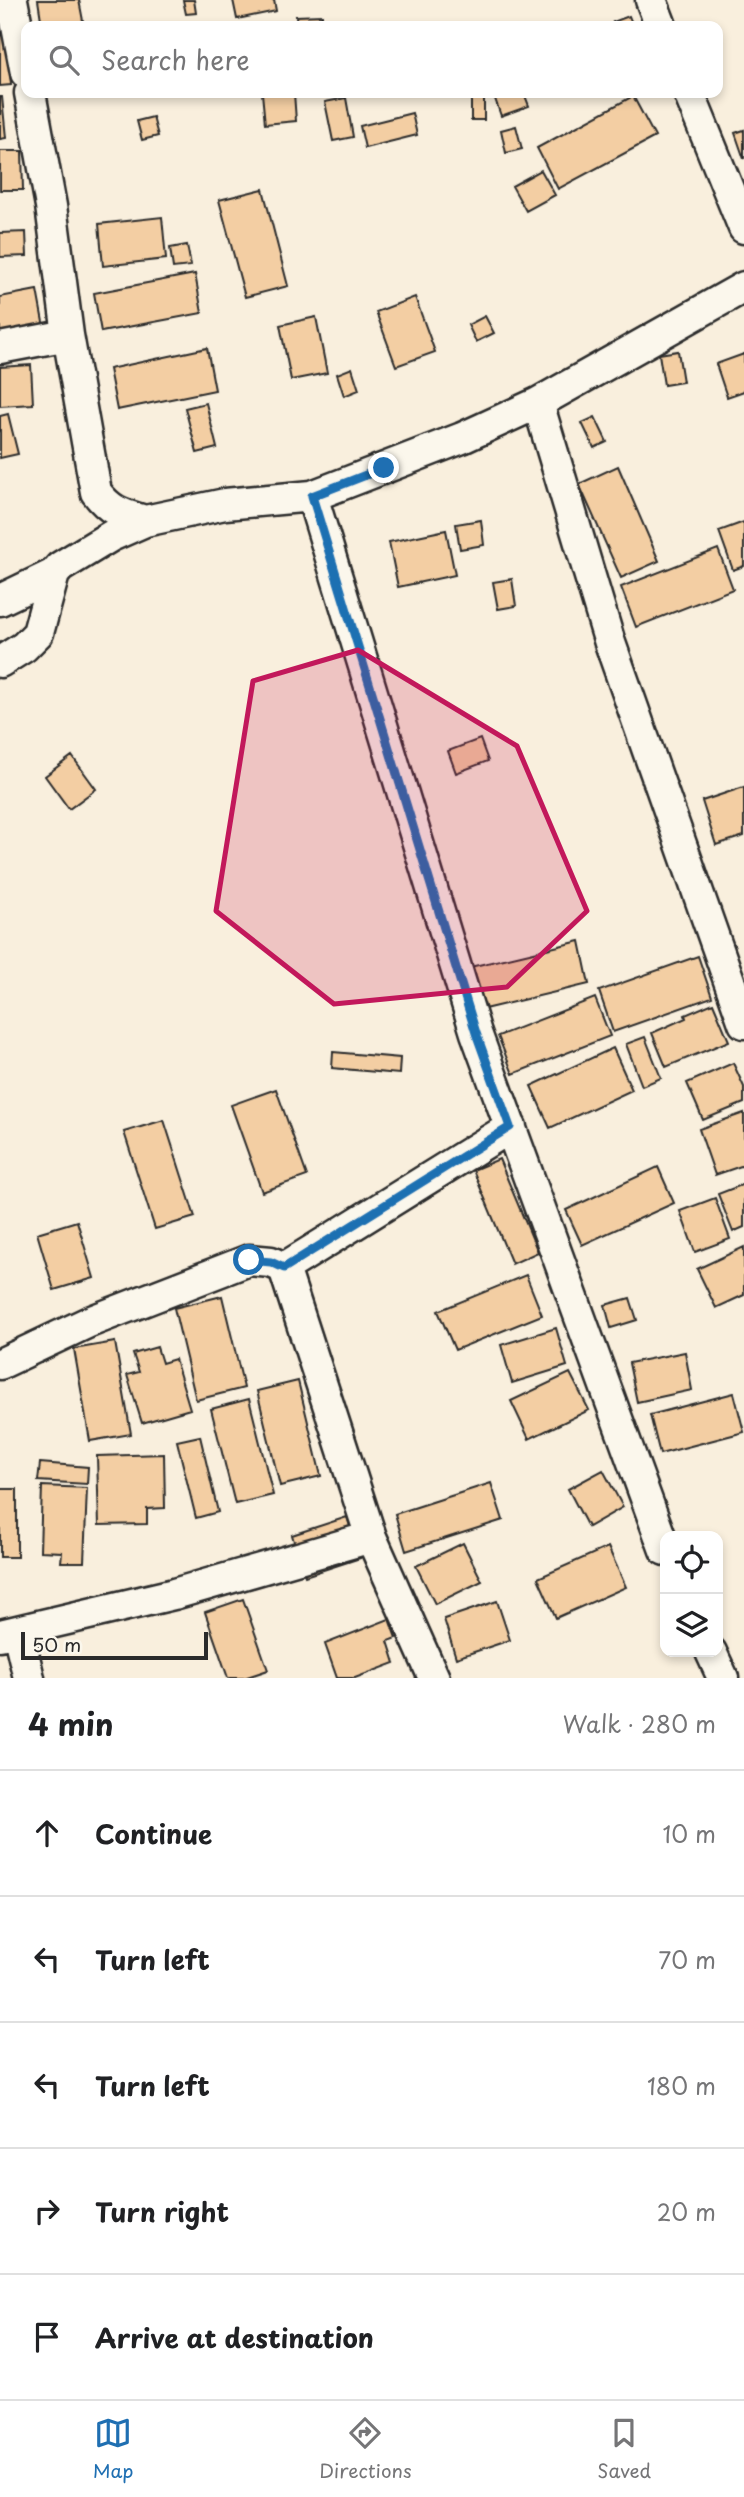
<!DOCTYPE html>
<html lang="en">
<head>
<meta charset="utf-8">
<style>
	:root { --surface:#fff; --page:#f6f6f6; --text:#202124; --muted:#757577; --line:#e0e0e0; --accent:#1f6fb2 }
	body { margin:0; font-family:"Playpen Sans",sans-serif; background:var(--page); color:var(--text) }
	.controls { position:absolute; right:21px; bottom:21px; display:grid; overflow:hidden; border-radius:14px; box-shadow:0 4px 10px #0003 }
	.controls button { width:63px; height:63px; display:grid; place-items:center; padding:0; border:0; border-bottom:2px solid var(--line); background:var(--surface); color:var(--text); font:35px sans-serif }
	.scale { position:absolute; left:21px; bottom:18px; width:187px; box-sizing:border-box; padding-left:7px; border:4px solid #2b2b2b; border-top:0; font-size:19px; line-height:24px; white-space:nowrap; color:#2b2b2b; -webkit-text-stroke:5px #fbf7ec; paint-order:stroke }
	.stop { position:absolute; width:21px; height:21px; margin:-16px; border:5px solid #1f6fb2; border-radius:50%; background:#fff }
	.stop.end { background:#1f6fb2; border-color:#fff; box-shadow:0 2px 7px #0008 }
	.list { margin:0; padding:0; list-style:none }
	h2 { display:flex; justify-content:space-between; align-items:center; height:91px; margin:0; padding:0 28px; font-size:30px }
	h2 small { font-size:23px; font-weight:400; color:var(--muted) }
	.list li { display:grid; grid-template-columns:46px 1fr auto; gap:21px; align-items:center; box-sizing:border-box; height:126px; padding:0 28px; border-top:2px solid var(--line) }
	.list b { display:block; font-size:26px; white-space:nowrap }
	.list em { font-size:23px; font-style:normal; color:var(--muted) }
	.icon { flex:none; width:38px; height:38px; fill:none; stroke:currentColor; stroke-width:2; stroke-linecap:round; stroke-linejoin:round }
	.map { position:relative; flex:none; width:744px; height:1678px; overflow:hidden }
	.search { position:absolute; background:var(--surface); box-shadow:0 4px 10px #0003; left:21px; right:21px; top:21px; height:77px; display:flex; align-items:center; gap:18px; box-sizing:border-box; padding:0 24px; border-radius:14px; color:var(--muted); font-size:26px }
	.sheet { height:721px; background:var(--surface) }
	nav { display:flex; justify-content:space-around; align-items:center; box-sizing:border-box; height:98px; border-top:2px solid var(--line); background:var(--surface); font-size:19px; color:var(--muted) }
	nav a { display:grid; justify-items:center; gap:4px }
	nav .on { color:var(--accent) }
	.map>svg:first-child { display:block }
	.building { fill:#f3cea3; stroke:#2b2b2b; stroke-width:2 }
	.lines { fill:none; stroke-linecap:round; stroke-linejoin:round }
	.street-casing { stroke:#2b2b2b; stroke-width:35 }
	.street { stroke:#fbf7ec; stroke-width:30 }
	.route { stroke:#1f6fb2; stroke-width:9 }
	.marked { fill:#c2185b; fill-opacity:0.2; stroke:#c2185b; stroke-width:5; stroke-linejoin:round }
</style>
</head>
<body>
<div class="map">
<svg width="744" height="1678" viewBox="0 0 744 1678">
	<rect width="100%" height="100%" fill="#f9efdd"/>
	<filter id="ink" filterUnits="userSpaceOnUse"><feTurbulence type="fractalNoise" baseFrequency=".0143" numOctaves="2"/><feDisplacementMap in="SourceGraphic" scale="14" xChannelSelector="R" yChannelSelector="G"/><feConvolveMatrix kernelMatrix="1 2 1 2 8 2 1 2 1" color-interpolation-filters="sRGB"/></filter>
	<g filter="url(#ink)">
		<path class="building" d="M0,0H3L11,85L0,86Z
			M38,0H79L84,26H42Z
			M183,0H194L196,13L186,14Z
			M233,0H274L276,11L237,19Z
			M322,15V26H297L296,16Z
			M629,16L633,26H615L613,22Z
			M262,93H294L296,121L265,124Z
			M493,93H524L529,106L501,116Z
			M633,96L655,137L558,189L537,148Z
			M0,97H2L6,138L0,139Z
			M471,97H484V120H471Z
			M346,98L353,137L333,141L325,102Z
			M412,113L417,135L365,148L360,126Z
			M153,117L158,136L142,140L137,121Z
			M516,126L522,149L506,153L501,130Z
			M744,130V159L735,133Z
			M0,151H22L23,190H0Z
			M541,170L555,195L526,211L512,186Z
			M263,189L288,286L245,297L219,200Z
			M162,217L166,259L103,266L99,224Z
			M26,232L27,256L0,257V233Z
			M187,245L191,266L173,268L170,248Z
			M195,274L202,313L101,332L94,293Z
			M37,290L45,333L0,341V297Z
			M415,297L435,352L396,366L376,312Z
			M485,316L494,333L476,342L468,325Z
			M316,317L327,373L291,380L280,325Z
			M207,348L215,390L117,410L109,369Z
			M678,351L683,382L664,385L659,354Z
			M744,354V391L727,397L716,364Z
			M31,365L33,404L0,406V367Z
			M352,368L359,390L344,396L337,374Z
			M206,403L217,448L197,453L185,408Z
			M8,414L18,454L0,458V416Z
			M595,417L607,442L594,448L582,423Z
			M618,466L659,561L621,578L579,484Z
			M481,520L484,545L460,549L456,524Z
			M744,522V566L733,570L719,531Z
			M446,530L455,575L398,587L389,542Z
			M718,549L733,589L636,627L621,587Z
			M512,579L516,606L498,609L493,582Z
			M480,739L488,761L456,773L448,751Z
			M72,756L96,789L69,809L45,776Z
			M744,787V836L716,845L702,801Z
			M580,941L589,984L480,1010L470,967Z
			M698,956L712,997L613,1032L599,991Z
			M595,998L610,1036L513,1074L498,1036Z
			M713,1003L729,1041L666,1067L652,1033L686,1018L685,1015Z
			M645,1037L661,1078L642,1086L626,1044Z
			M613,1048L632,1090L550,1128L531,1086Z
			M333,1052L400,1058L399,1074L332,1068Z
			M733,1063L744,1087V1103L703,1120L687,1083Z
			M276,1089L307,1176L262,1192L231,1105Z
			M744,1113V1165L715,1175L699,1129Z
			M164,1120L195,1217L155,1229L124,1132Z
			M499,1159L538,1252L512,1264L473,1170Z
			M658,1167L674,1203L582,1245L566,1210Z
			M744,1184V1227L733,1232L718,1194Z
			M715,1198L730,1239L695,1252L680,1211Z
			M77,1221L94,1278L54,1290L37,1233Z
			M744,1247V1295L716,1308L697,1269Z
			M526,1275L542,1315L455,1350L438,1311Z
			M222,1296L244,1388L196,1400L174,1308Z
			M630,1298L637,1320L611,1328L605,1305Z
			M556,1328L567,1366L512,1383L501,1345Z
			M115,1342L131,1434L90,1441L74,1349Z
			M157,1347L162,1363L175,1359L190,1409L142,1423L127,1375L139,1372L133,1354Z
			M685,1352L692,1390L637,1402L629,1363Z
			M570,1373L589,1410L529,1439L511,1401Z
			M298,1381L321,1476L280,1486L257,1391Z
			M734,1393L744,1432L660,1454L650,1415Z
			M249,1399L273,1495L235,1504L211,1409Z
			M200,1436L218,1512L196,1518L177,1441Z
			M164,1454L165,1508L147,1509V1524L99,1525L97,1456Z
			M40,1463L88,1467L87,1484L38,1481Z
			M603,1470L623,1507L588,1527L568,1489Z
			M491,1483L503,1520L406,1551L395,1514Z
			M42,1486L87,1488L84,1562H61L62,1552L40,1551Z
			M0,1489H17V1557H0Z
			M347,1517L360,1558L305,1576L292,1535Z
			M463,1543L482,1581L435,1604L416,1566Z
			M608,1547L626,1587L556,1618L538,1578Z
			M243,1599L268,1670L244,1678H228L205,1612Z
			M497,1601L510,1640L456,1658L444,1619Z
			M389,1619L396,1638L388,1641L395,1663L355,1678H337L325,1644Z"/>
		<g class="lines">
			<defs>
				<path id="street" d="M12,0L26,73
					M651,0L661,26
					M30,93L51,206L68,335L96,492C111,512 122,514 145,521
					M689,93L744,228
					M0,348L68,335
					M538,403L610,643L744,1023
					M312,496L476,1033L665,1550
					M0,600L54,574
					M0,662L24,647L38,633L54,574L60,567L111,536L145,521L225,504L312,496L462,438L538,403L744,287
					M284,1268L511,1127
					M0,1364L89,1322L249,1260L271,1262L284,1268L371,1537L434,1678
					M18,1632L29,1678
					M0,1635L174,1594L371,1537
					M711,1652L723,1678"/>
			</defs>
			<use href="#street" class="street-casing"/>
			<use href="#street" class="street"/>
		</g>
	</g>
	<g class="lines" filter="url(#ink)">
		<path class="route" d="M249,1260L271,1262L284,1268L510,1127L476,1033L312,496L384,468"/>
	</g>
	<path class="marked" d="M358,650L517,746L587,911L507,987L334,1004L216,911L253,681Z"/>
</svg>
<div class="controls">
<button><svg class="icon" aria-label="locate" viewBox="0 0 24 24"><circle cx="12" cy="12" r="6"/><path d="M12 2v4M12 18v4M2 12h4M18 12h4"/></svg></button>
<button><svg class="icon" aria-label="layers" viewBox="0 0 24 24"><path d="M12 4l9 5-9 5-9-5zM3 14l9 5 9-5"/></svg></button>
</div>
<div class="scale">50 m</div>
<div class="stop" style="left:249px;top:1260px"></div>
<div class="stop end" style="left:384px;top:468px"></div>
<div class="search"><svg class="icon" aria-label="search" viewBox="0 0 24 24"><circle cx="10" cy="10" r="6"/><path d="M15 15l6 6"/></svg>Search here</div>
</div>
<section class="sheet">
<h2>4 min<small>Walk · 280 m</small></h2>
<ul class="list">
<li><svg class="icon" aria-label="ahead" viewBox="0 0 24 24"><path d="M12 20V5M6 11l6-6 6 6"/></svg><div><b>Continue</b></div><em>10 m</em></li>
<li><svg class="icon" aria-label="left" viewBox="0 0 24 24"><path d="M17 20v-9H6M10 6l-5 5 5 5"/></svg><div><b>Turn left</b></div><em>70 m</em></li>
<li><svg class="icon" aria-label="left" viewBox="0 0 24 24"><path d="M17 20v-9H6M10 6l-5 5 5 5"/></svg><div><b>Turn left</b></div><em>180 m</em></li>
<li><svg class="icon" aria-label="right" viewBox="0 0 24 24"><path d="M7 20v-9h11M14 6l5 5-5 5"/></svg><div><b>Turn right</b></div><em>20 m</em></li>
<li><svg class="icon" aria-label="arrive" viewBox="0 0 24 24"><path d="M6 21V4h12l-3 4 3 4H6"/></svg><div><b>Arrive at destination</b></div></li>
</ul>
</section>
<nav>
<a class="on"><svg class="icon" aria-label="map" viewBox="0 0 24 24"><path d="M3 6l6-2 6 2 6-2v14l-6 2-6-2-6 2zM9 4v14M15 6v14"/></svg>Map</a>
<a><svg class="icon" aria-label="directions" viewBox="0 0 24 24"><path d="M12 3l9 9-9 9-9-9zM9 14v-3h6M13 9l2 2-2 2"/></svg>Directions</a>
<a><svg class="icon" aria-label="saved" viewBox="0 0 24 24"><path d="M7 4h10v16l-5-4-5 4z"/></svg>Saved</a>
</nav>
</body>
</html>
